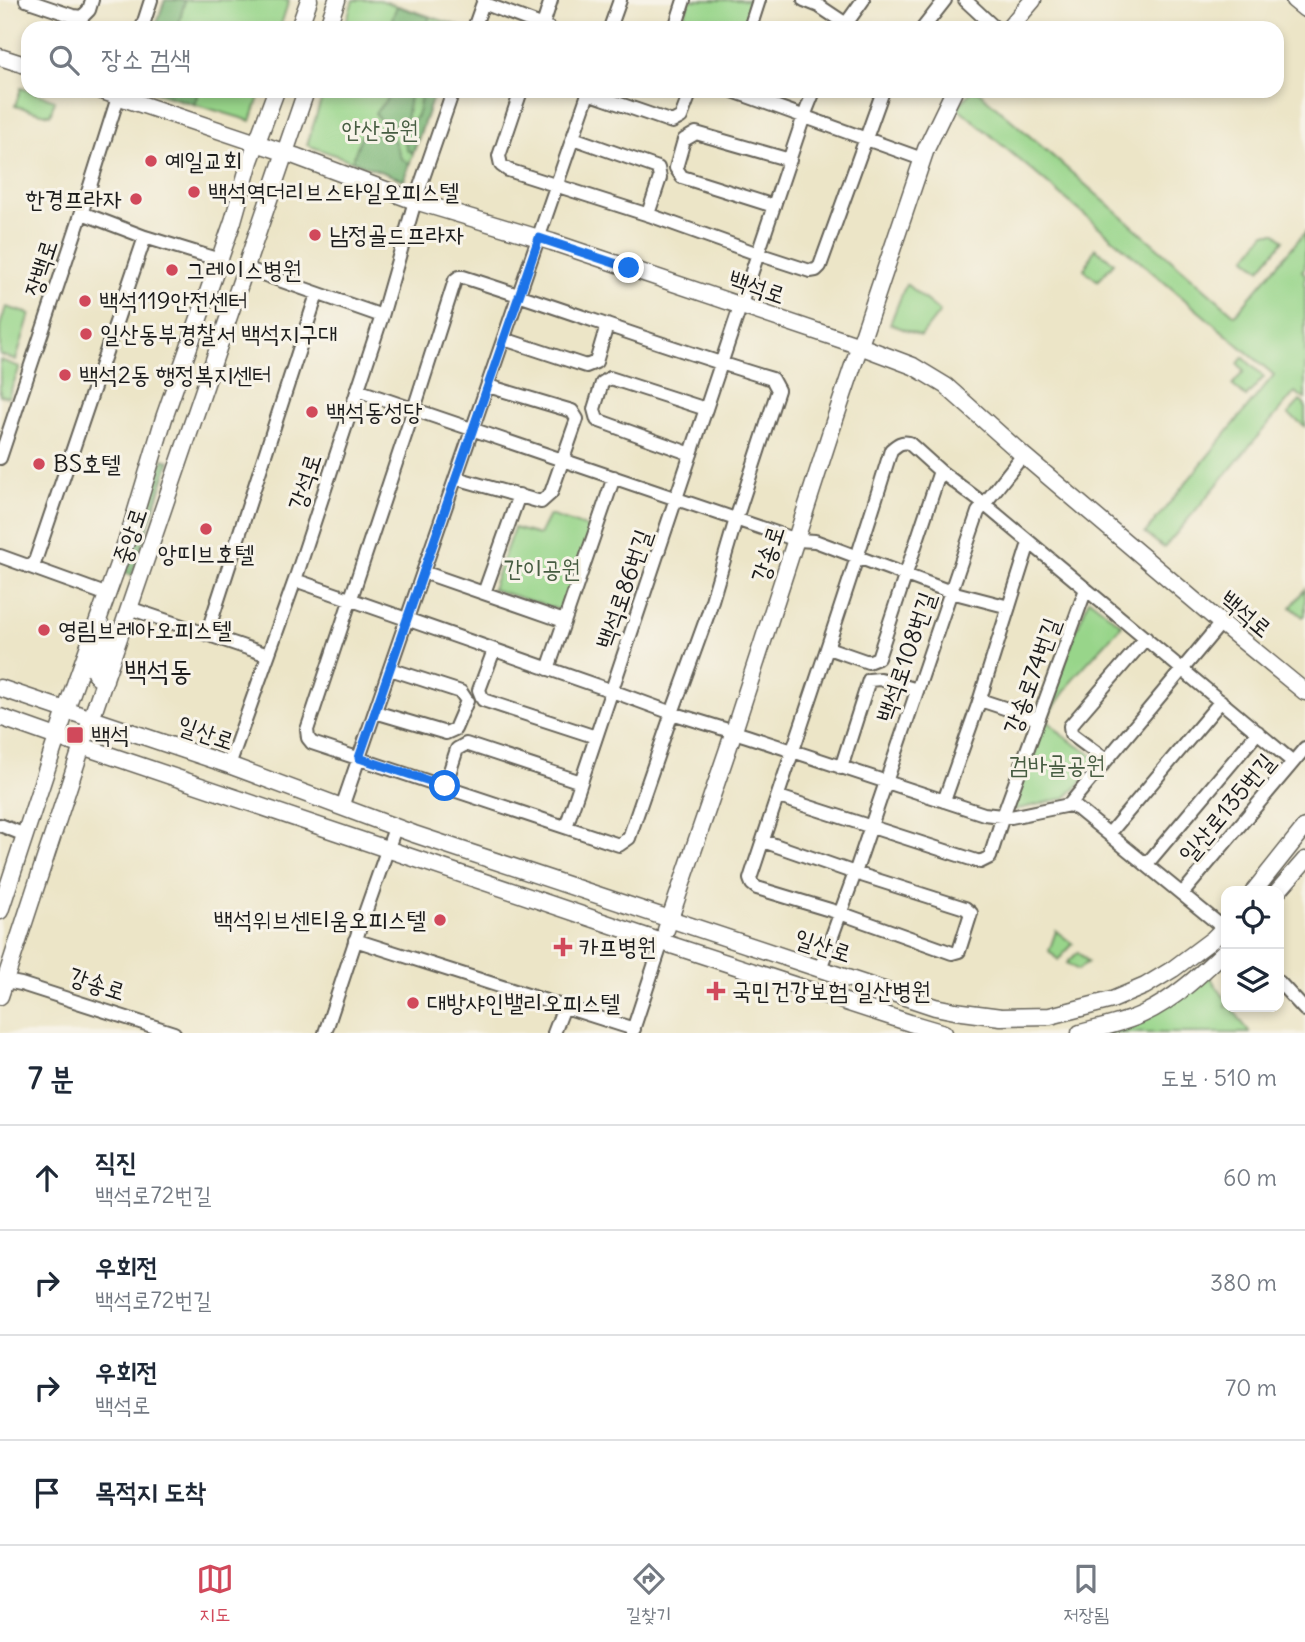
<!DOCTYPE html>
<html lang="ko">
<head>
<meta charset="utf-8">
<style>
	:root { --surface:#fff; --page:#f6f6f7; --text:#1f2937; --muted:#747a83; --line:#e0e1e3; --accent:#d1495b }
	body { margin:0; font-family:Delius,"Poor Story",sans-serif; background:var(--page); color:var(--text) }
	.controls { position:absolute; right:21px; bottom:21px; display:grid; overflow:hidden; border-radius:14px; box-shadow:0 4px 10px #0003 }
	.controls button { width:63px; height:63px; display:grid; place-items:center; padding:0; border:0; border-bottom:2px solid var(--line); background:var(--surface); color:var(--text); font:35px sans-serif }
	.stop { position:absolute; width:21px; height:21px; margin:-16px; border:5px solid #1a73e8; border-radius:50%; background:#fff }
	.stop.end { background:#1a73e8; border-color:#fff; box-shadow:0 2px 7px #0008 }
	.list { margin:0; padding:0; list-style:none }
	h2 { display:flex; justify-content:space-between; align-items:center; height:91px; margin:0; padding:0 28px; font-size:30px }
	h2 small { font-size:23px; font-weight:400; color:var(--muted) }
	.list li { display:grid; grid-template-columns:46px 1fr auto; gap:21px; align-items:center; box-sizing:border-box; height:105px; padding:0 28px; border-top:2px solid var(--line) }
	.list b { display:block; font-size:26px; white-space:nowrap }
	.list p { margin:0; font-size:23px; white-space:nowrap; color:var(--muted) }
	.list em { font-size:23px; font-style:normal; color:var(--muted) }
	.icon { flex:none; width:38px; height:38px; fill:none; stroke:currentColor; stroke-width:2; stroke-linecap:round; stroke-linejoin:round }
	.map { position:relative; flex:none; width:1305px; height:1033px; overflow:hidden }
	.search { position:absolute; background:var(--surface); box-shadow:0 4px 10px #0003; left:21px; right:21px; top:21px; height:77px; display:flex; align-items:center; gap:18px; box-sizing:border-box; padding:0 24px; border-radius:21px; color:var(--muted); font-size:26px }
	.sheet { height:511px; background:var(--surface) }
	nav { display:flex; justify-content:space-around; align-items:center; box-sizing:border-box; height:98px; border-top:2px solid var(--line); background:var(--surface); font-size:19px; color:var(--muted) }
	nav a { display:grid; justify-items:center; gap:4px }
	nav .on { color:var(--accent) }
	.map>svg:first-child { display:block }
	.green { fill:#98d58a; stroke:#5a7853; stroke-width:2 }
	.forest { fill:#7ab676; stroke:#4b6949; stroke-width:2 }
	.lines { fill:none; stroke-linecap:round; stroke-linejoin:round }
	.minor-casing { stroke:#656258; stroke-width:16 }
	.major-casing { stroke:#656258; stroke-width:19 }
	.minor { stroke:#fff; stroke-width:12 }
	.major { stroke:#fff; stroke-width:16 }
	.route { stroke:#1a73e8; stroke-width:9 }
	.poi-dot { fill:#d1495b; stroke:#f7f3e8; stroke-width:2.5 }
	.labels { text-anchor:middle; stroke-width:6; stroke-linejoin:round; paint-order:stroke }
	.park-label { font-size:24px; fill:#475d42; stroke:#f7f3e8 }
	.poi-label { font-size:24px; fill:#1c1c1c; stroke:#f7f3e8; text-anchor:start }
	.street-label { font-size:24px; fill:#1c1c1c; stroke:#f7f3e8 }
	.quarter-label { font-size:28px; fill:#1c1c1c; stroke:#f7f3e8 }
</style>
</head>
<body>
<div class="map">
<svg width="1305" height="1033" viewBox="0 0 1305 1033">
	<rect width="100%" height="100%" fill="#f7f3e8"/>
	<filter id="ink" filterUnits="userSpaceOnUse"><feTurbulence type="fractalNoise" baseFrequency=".0143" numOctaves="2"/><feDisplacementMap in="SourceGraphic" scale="14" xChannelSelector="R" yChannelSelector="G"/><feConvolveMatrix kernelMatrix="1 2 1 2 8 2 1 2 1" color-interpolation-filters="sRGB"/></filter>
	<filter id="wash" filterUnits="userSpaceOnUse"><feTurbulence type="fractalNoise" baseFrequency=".00686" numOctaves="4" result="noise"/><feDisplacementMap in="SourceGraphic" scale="28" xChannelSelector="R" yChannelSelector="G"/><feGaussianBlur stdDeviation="1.57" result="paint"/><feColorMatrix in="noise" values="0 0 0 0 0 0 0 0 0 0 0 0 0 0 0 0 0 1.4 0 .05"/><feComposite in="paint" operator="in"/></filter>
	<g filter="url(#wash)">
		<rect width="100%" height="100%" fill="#ece5c7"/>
		<path class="green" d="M165,0H289L280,28H155Z
			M353,0H380L459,26L458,28H344Z
			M689,0H755L745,28H680Z
			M21,88L55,100L50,115L15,106Z
			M150,91H261L251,121Z
			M324,91H435L404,180L307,145Z
			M972,91H978L1235,315L1305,232V267L1302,271L1305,274V399L1295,392L1164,548L1145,533L1274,375L957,107Z
			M1265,233H1276L1284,240L1260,269L1246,258Z
			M1095,248L1114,263L1098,281L1084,270Z
			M906,284L940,312L921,336L890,324Z
			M6,307L30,314L16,360L0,355V326Z
			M1243,357L1264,377L1246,397L1232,385L1244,371L1238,364Z
			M0,360L20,367L8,397L0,395Z
			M1300,401L1305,405V426L1288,414Z
			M549,515L592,529L563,611L492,589L514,528L539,535Z
			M1305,589V615L1303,617L1291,607Z
			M1089,599L1122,625L1076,675L1046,719L1063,736L1099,760L1086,778L1065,798L1010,811L1076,631Z
			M1056,931L1073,944L1058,960L1049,951Z
			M1078,952L1088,962L1078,970L1067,963Z
			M1208,974L1226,1000V1007H1231L1250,1033H1085L1149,1014Z"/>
		<path class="forest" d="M165,0H185L178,28H155Z
			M397,6L430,17L425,28H397L392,19Z
			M150,91H199L194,104Z
			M388,91H411L406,120C392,127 383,128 375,113L387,99Z
			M421,91H435L413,153L407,150L402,132C418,120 420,111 421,91Z
			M364,129L393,138L401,158L409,164L404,180L352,161Z
			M163,459L170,461L132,576L125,573Z"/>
	</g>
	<g filter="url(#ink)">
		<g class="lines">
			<defs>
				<path id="minor" d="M26,0L73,16L82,17L89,10L92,0
					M804,0L819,6L846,24
					M965,0L995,28
					M483,3L549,28
					M142,28L151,0
					M474,28L484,0
					M542,28L551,0
					M610,28L620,0
					M675,28L684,0
					M750,28L759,0
					M843,28L863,0
					M923,28L945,0
					M521,91L499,156L501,165L508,170L652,216L758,254L810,271L816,270L820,266L883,91
					M733,91L922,159
					M588,93L672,122L681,117L691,91
					M573,138L658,168L660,178L648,214
					M774,206L682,177L676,168L684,140L696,133L790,160
					M82,213L145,237L220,260
					M245,268L382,316
					M459,277H463C567,310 668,348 772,379L778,390L736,519L708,614L672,713L629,838L619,845L312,743L308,738L307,730L414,409L455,280Z
					M504,339L586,366L596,362L607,325
					M357,390L797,540L815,541L951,592L1009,607
					M691,454L597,420L594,409L602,383L610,378L706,409
					M0,458L78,224L120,91
					M456,478L541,502L551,493L577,419L572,411L488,386
					M0,556L108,595
					M33,567L145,237
					M423,572L564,621
					M295,580L612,691L672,713L747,736L984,814L1011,817L1069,805L1221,623
					M484,593L519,495
					M129,608L268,655
					M207,634L317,294
					M828,648L868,662L878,658L940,471
					M494,650L479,690L483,700L596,737
					M548,669L614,477
					M980,700L1038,719
					M375,712L446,733L455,729L467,701L461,692L390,669
					M1106,760L1071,734L1070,726L1146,638
					M229,765L295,580L382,316L415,201L453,91
					M841,768L869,680L880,679L917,690
					M445,786L457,749L466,744L581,782
					M779,797L980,862L990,857L1003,816L1086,589
					M944,801L978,705L1029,543
					M1069,805L1078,809L1226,930
					M342,807L589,91
					M0,825L25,835
					M566,827L804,116L814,91
					M1109,834L1221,701
					M763,841L855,873L965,908L971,913L959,951L952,953L840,913L757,888L752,884L750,879C797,736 847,594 891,450C897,445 901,441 909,443L940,471L984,504L1293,762
					M1146,865L1258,732
					M1182,894L1305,748
					M355,940L634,1029
					M820,969L855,873L978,512L1023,455
					M0,980L21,984L174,1033
					M1279,982L1305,1010
					M325,1033L359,930L395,828
					M554,1033L564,1007
					M632,1033L662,942"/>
				<path id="major" d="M1294,0L1305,9
					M299,28L309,0
					M327,28L337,0
					M1009,28L1033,0
					M0,57L28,66
					M102,91L295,156L415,201L552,242L860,346L913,366L946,386L1023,455L1221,623L1305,692
					M98,621L106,634L95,669C95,677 98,678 105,680
					M0,688L229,765L414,834L820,969L935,1007L955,1011L1001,1017L1050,1016L1112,1000L1145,986L1173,969L1213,939L1226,926
					M0,717L82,746L662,942L910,1023L944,1033
					M1254,891L1305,827
					M1278,891L1305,860
					M0,911L69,701L130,531L164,418L233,221L250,161L276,91
					M666,930L729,746L832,428L926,149L954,91
					M0,996L82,746L306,91
					M1080,1033C1100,1028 1124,1023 1143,1014C1175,999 1201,974 1226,950"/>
			</defs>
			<use href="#minor" class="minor-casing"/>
			<use href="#major" class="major-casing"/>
			<use href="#minor" class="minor"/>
			<use href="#major" class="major"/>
		</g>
	</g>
	<g class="lines" filter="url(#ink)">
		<path class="route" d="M445,786L359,758L539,238L629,268"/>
	</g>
	<g class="poi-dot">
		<circle cx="151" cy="161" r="7"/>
		<circle cx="194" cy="192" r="7"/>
		<circle cx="136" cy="199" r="7"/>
		<circle cx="315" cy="235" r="7"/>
		<circle cx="172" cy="270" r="7"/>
		<circle cx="85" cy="301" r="7"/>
		<circle cx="86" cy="334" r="7"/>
		<circle cx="65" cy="375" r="7"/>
		<circle cx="312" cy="412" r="7"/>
		<circle cx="39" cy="464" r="7"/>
		<circle cx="206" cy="529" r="7"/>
		<circle cx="44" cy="630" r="7"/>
		<rect x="66" y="726" width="18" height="18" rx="3.5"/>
		<circle cx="440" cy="920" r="7"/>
		<path d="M559.5 936.5h7v7h7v7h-7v7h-7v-7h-7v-7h7z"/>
		<path d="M712.5 980.5h7v7h7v7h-7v7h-7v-7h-7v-7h7z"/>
		<circle cx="413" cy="1003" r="7"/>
	</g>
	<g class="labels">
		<g class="park-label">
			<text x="380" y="138">안산공원</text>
			<text x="542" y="577">간이공원</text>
			<text x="1057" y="773">검바골공원</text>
		</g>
		<g class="poi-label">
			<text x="165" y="169">예일교회</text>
			<text x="208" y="200">백석역더리브스타일오피스텔</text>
			<text x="122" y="207" text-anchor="end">한경프라자</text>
			<text x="329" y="243">남정골드프라자</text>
			<text x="186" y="278">그레이스병원</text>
			<text x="99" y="309">백석119안전센터</text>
			<text x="100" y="342">일산동부경찰서 백석지구대</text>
			<text x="79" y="383">백석2동 행정복지센터</text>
			<text x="326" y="420">백석동성당</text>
			<text x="53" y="472">BS호텔</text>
			<text x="206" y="562" text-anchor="middle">앙띠브호텔</text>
			<text x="58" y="638">영림브레아오피스텔</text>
			<text x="91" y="743">백석</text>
			<text x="426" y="928" text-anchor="end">백석위브센티움오피스텔</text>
			<text x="579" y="955">카프병원</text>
			<text x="732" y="999">국민건강보험 일산병원</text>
			<text x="427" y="1011">대방샤인밸리오피스텔</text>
		</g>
		<g class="street-label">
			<text transform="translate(41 268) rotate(-72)" y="8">장백로</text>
			<text transform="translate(757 287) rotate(19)" y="8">백석로</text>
			<text transform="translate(305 482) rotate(-72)" y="8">강석로</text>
			<text transform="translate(130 536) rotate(-71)" y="8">중앙로</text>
			<text transform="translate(768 554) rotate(-72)" y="8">강송로</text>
			<text transform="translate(624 589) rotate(-71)" y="8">백석로86번길</text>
			<text transform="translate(1246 614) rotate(40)" y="8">백석로</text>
			<text transform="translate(906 657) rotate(-71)" y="8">백석로108번길</text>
			<text transform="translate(1032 676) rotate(-70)" y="8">강송로74번길</text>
			<text transform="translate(206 733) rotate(19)" y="8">일산로</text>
			<text transform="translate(1227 808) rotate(-50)" y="8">일산로135번길</text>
			<text transform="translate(823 946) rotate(18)" y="8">일산로</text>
			<text transform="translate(97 984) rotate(18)" y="8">강송로</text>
		</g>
		<g class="quarter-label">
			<text x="158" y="680">백석동</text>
		</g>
	</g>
</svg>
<div class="controls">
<button><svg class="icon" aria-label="locate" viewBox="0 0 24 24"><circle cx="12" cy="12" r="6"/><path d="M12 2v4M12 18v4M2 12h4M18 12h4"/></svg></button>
<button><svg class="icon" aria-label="layers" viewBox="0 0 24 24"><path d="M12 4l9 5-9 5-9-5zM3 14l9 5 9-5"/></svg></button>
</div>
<div class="stop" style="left:445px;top:786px"></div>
<div class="stop end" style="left:629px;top:268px"></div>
<div class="search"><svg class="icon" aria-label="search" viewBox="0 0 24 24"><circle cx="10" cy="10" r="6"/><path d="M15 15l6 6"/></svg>장소 검색</div>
</div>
<section class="sheet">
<h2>7 분<small>도보 · 510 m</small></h2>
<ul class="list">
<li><svg class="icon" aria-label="ahead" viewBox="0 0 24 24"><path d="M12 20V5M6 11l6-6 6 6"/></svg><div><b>직진</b><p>백석로72번길</p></div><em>60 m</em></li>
<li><svg class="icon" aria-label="right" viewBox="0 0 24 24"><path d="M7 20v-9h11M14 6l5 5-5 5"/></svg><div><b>우회전</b><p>백석로72번길</p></div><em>380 m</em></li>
<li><svg class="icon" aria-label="right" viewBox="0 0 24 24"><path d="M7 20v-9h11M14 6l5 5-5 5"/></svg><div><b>우회전</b><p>백석로</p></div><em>70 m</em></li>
<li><svg class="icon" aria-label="arrive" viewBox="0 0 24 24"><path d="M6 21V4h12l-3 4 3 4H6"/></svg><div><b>목적지 도착</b></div></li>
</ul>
</section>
<nav>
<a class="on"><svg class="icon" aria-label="map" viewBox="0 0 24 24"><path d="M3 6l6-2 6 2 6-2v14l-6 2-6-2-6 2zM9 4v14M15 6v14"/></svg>지도</a>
<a><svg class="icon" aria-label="directions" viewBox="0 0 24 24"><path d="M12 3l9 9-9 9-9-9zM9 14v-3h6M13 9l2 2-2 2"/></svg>길찾기</a>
<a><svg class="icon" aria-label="saved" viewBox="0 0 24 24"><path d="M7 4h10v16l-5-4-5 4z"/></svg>저장됨</a>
</nav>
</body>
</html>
